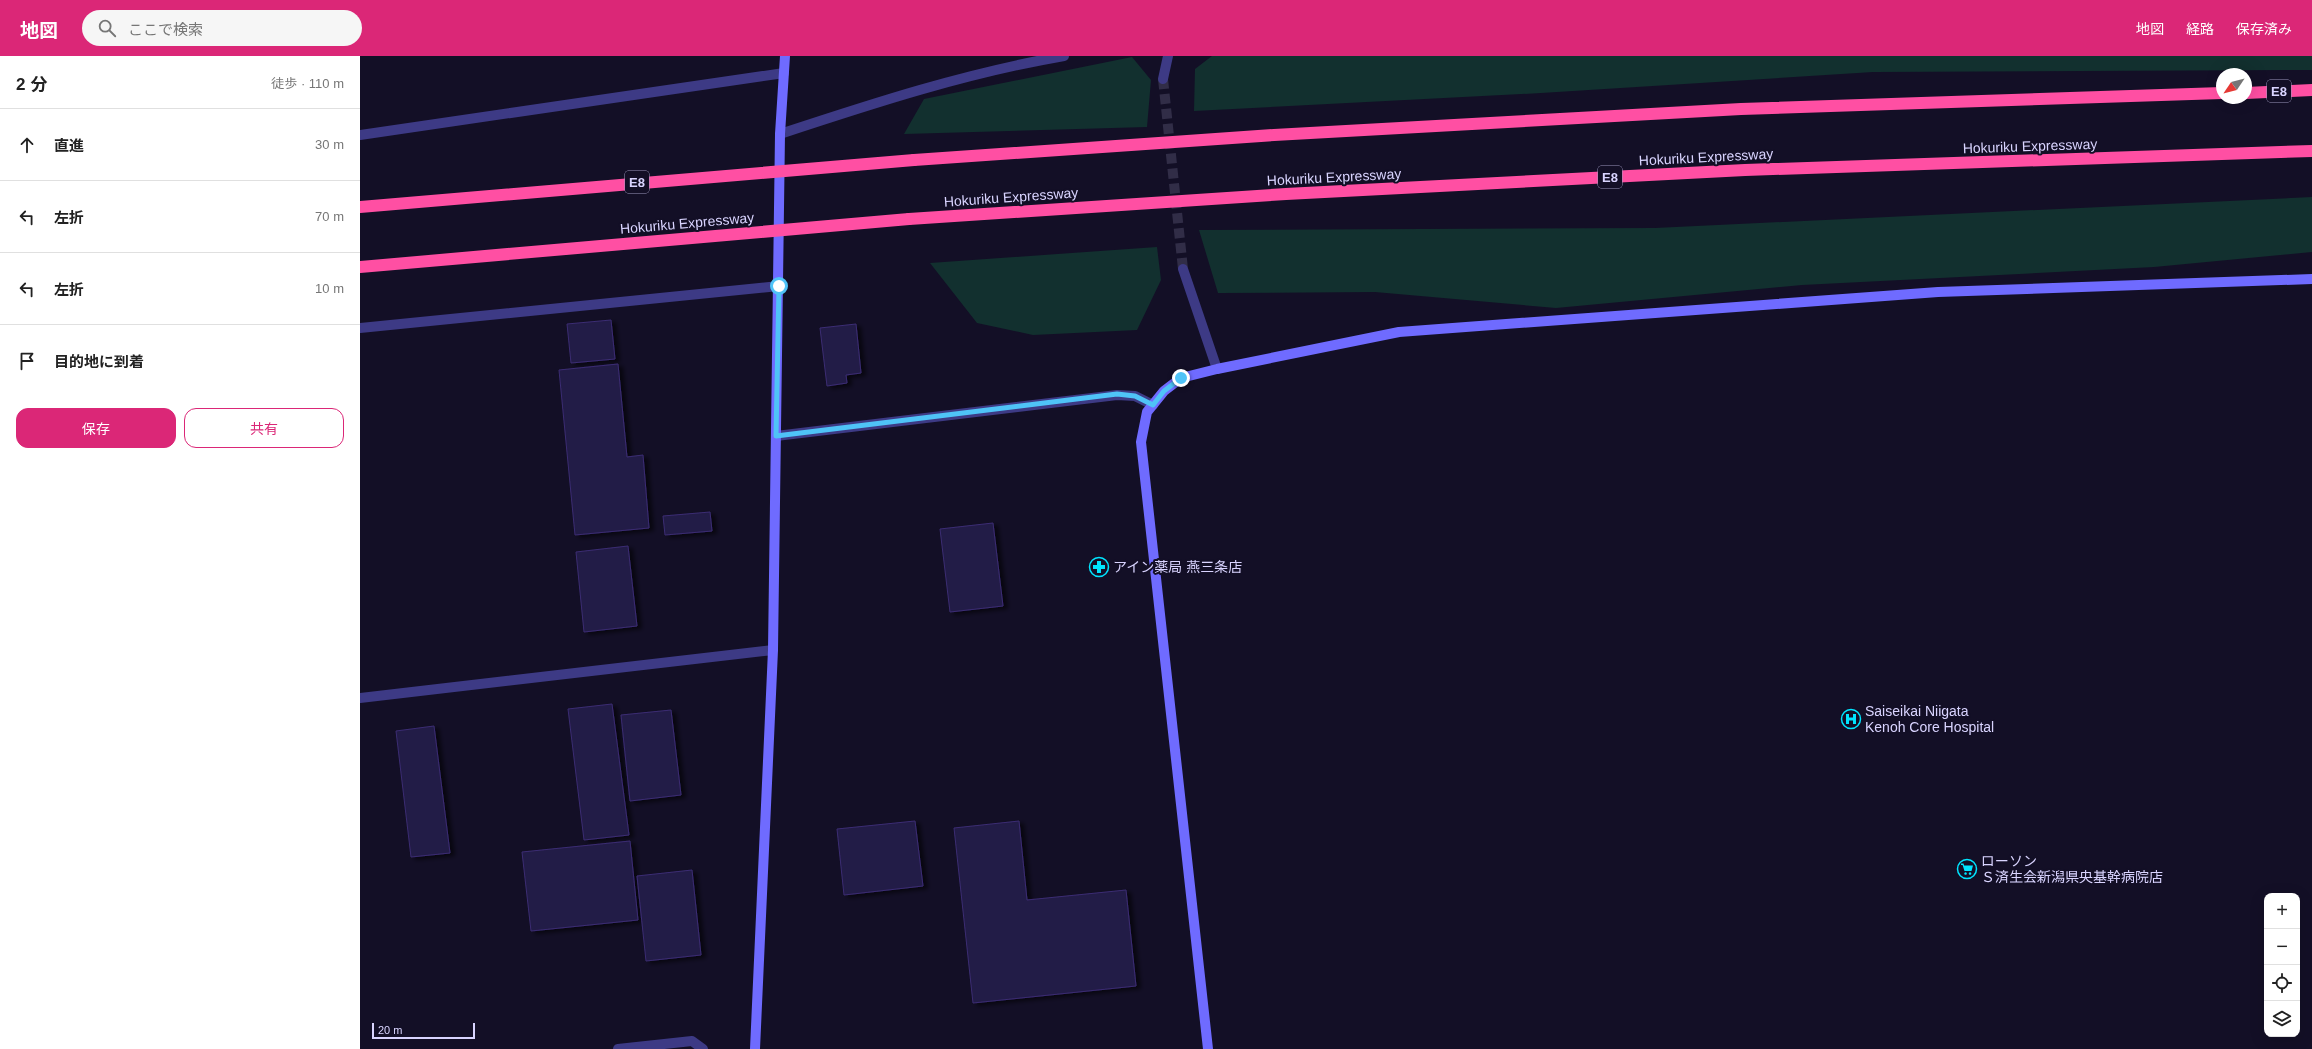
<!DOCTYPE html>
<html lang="ja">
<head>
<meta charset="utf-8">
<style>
	:root { --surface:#fff; --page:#f6f6f6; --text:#222; --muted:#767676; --line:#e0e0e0; --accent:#db2777 }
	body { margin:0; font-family:Helvetica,"Noto Sans JP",sans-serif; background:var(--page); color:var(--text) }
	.controls { position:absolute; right:12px; bottom:12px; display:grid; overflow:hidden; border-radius:8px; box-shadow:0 4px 16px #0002 }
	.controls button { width:36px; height:36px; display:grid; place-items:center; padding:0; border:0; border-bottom:1px solid var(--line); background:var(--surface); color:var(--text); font:20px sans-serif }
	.compass { position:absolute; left:1856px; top:12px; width:36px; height:36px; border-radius:50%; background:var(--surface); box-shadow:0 4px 16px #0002; rotate:235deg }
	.scale { position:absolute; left:12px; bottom:10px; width:103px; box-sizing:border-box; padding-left:4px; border:2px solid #d9d4ff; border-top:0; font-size:11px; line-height:14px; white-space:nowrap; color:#d9d4ff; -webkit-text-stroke:3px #130f26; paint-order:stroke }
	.stop { position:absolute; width:12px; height:12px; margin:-9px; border:3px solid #4fc3f7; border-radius:50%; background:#fff }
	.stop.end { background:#4fc3f7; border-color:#fff; box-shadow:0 1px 4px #0008 }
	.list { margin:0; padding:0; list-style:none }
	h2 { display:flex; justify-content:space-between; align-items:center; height:52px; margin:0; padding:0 16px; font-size:17px }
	h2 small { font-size:13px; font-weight:400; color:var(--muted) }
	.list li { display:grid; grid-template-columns:26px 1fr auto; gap:12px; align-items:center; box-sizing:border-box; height:72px; padding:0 16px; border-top:1px solid var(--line) }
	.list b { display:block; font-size:15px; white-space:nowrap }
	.list em { font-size:13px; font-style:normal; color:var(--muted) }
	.actions { display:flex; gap:8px; padding:12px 16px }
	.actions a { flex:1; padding:9px 0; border:1px solid var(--accent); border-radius:12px; text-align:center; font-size:14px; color:var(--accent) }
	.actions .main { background:var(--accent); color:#fff }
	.icon { flex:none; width:22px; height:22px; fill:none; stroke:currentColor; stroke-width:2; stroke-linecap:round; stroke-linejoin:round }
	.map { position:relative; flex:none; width:1952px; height:993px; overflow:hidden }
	header { display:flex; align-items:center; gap:24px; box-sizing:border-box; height:56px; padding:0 20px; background:var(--accent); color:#fff }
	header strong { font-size:19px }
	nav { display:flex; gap:22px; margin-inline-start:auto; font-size:14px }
	.search { width:280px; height:36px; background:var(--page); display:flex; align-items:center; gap:10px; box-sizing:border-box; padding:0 14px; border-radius:22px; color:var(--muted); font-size:15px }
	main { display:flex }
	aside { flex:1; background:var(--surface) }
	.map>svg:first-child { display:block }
	.green { fill:#12302f }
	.building { fill:#241b47; stroke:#3b2d73; filter:url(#shadow) }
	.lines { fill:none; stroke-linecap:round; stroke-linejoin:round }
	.street-tunnel { stroke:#312d47; stroke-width:10; stroke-dasharray:10 5; stroke-linecap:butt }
	.street { stroke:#3d3a85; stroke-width:10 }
	.secondary { stroke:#6f6bff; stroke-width:10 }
	.highway { stroke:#ff4fa3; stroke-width:12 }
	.highway-bridge { stroke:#ff4fa3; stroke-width:12 }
	.route { stroke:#4fc3f7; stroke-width:5 }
	.labels { text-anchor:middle; stroke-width:4; stroke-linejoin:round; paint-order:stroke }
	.shield { fill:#130f26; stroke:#9e99be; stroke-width:1 }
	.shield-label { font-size:13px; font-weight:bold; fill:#d9d4ff }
	.street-label { font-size:14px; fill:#d9d4ff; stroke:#130f26 }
	.poi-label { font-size:14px; fill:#d9d4ff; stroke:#130f26; text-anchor:start }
</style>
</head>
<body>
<header>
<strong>地図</strong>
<div class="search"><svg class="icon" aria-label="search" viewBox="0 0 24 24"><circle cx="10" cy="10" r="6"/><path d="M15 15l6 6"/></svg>ここで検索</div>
<nav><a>地図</a><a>経路</a><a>保存済み</a></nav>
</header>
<main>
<aside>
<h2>2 分<small>徒歩 · 110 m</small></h2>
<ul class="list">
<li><svg class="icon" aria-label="ahead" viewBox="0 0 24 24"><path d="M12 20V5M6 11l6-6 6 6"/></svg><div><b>直進</b></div><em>30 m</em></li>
<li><svg class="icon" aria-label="left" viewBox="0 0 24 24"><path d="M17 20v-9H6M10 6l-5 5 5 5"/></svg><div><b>左折</b></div><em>70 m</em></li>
<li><svg class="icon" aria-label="left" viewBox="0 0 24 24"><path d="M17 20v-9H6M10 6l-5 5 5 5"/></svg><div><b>左折</b></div><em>10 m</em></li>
<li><svg class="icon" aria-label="arrive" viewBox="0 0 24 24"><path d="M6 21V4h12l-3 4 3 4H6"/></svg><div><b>目的地に到着</b></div></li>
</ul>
<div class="actions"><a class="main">保存</a><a>共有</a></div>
</aside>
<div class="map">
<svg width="1952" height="993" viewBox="0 0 1952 993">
	<defs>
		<filter id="shadow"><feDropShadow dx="4.5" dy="2.5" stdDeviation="2" flood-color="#0009"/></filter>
	</defs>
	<rect width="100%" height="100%" fill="#130f26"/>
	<path class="green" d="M852,0H1952V14L1513,16L1181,37L834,55L835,13Z
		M772,1L791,24L787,71L544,78L564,43Z
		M1952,141V196L1794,211L1442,229L1196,252L1015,236L858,237L839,174L1295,172Z
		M797,191L801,224L777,274L673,279L617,267L570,207Z"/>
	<path class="building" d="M251,264L255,303L211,307L207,268Z
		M496,268L501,317L486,319L487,327L467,330L460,272Z
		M258,308L267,401L283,399L289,472L215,479L199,314Z
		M350,456L352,475L305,479L303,460Z
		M633,467L643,550L590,556L580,473Z
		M268,490L277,570L224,576L216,496Z
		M252,648L269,779L224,784L208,653Z
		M311,654L321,739L270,745L261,659Z
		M74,670L90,797L51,801L36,675Z
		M555,765L563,830L484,839L477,773Z
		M659,765L667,844L766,834L776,930L613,947L594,772Z
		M270,785L278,864L171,875L162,796Z
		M332,814L341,899L286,905L277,820Z"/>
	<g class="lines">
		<path class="street-tunnel" d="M803,23L823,213"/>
		<path class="street" d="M803,23L808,0
			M420,78C514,47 606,17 704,0
			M0,79L424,17
			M823,213L857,313
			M0,272L419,230
			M416,380L757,339L775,340L793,349
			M0,642L413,594
			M258,993L332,985L343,993"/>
		<path class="secondary" d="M395,993L413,594L420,78L425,0
			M848,993L781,386L787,356L804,335L821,322L857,313L1039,276L1578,236L1952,223"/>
		<path class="highway" d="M1886,37L1952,34
			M554,104L914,79L1381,53L1862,37
			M549,163L926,138L1385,114L1952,95"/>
		<path class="highway-bridge" d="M0,151L554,104
			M0,211L549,163"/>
	</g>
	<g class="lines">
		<path class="route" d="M419,230L416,380L757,338L775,340L793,349L804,335L821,322"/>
	</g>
	<defs>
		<symbol id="pharmacy-ring" viewBox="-11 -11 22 22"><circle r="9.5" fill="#130f26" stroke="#00e5ff" stroke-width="1.5"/><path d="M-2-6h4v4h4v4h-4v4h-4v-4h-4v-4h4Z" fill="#00e5ff"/></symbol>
		<symbol id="hospital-ring" viewBox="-11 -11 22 22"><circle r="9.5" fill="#130f26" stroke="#00e5ff" stroke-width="1.5"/><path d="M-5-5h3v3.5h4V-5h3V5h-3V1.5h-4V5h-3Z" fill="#00e5ff"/></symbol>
		<symbol id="supermarket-ring" viewBox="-11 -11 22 22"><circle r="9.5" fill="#130f26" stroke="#00e5ff" stroke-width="1.5"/><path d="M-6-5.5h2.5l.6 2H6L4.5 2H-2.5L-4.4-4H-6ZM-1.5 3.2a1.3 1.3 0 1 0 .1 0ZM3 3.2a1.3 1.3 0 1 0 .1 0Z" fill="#00e5ff"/></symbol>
	</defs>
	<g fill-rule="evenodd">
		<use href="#pharmacy-ring" x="728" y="500" width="22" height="22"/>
		<use href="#hospital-ring" x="1480" y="652" width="22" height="22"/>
		<use href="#supermarket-ring" x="1596" y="802" width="22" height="22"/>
	</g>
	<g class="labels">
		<g class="shield">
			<rect x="1907" y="24" width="24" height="22" rx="3"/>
			<rect x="1238" y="110" width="24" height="22" rx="3"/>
			<rect x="265" y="115" width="24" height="22" rx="3"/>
		</g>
		<g class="shield-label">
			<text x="1919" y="40">E8</text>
			<text x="1250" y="126">E8</text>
			<text x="277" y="131">E8</text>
		</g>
		<g class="street-label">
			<text transform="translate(1670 90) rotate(-2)" y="5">Hokuriku Expressway</text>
			<text transform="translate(1346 101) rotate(-3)" y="5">Hokuriku Expressway</text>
			<text transform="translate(974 121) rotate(-3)" y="5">Hokuriku Expressway</text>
			<text transform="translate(651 141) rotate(-4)" y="5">Hokuriku Expressway</text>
			<text transform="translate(327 167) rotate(-5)" y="5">Hokuriku Expressway</text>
		</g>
		<g class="poi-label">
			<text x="753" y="516">アイン薬局 燕三条店</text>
			<text x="1505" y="660">Saiseikai Niigata<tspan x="1505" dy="16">Kenoh Core Hospital</tspan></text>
			<text x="1621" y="810">ローソン<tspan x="1621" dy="16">Ｓ済生会新潟県央基幹病院店</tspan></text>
		</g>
	</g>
</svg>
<div class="controls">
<button>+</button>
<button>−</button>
<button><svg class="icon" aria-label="locate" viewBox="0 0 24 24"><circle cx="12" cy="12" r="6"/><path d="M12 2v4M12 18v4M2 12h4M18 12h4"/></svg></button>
<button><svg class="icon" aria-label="layers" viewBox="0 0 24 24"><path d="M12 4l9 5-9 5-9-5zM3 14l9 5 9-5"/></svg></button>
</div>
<svg class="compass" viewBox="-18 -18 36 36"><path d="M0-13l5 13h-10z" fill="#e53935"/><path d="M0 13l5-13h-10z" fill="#767676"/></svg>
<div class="scale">20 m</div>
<div class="stop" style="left:419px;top:230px"></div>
<div class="stop end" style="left:821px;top:322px"></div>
</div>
</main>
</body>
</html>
